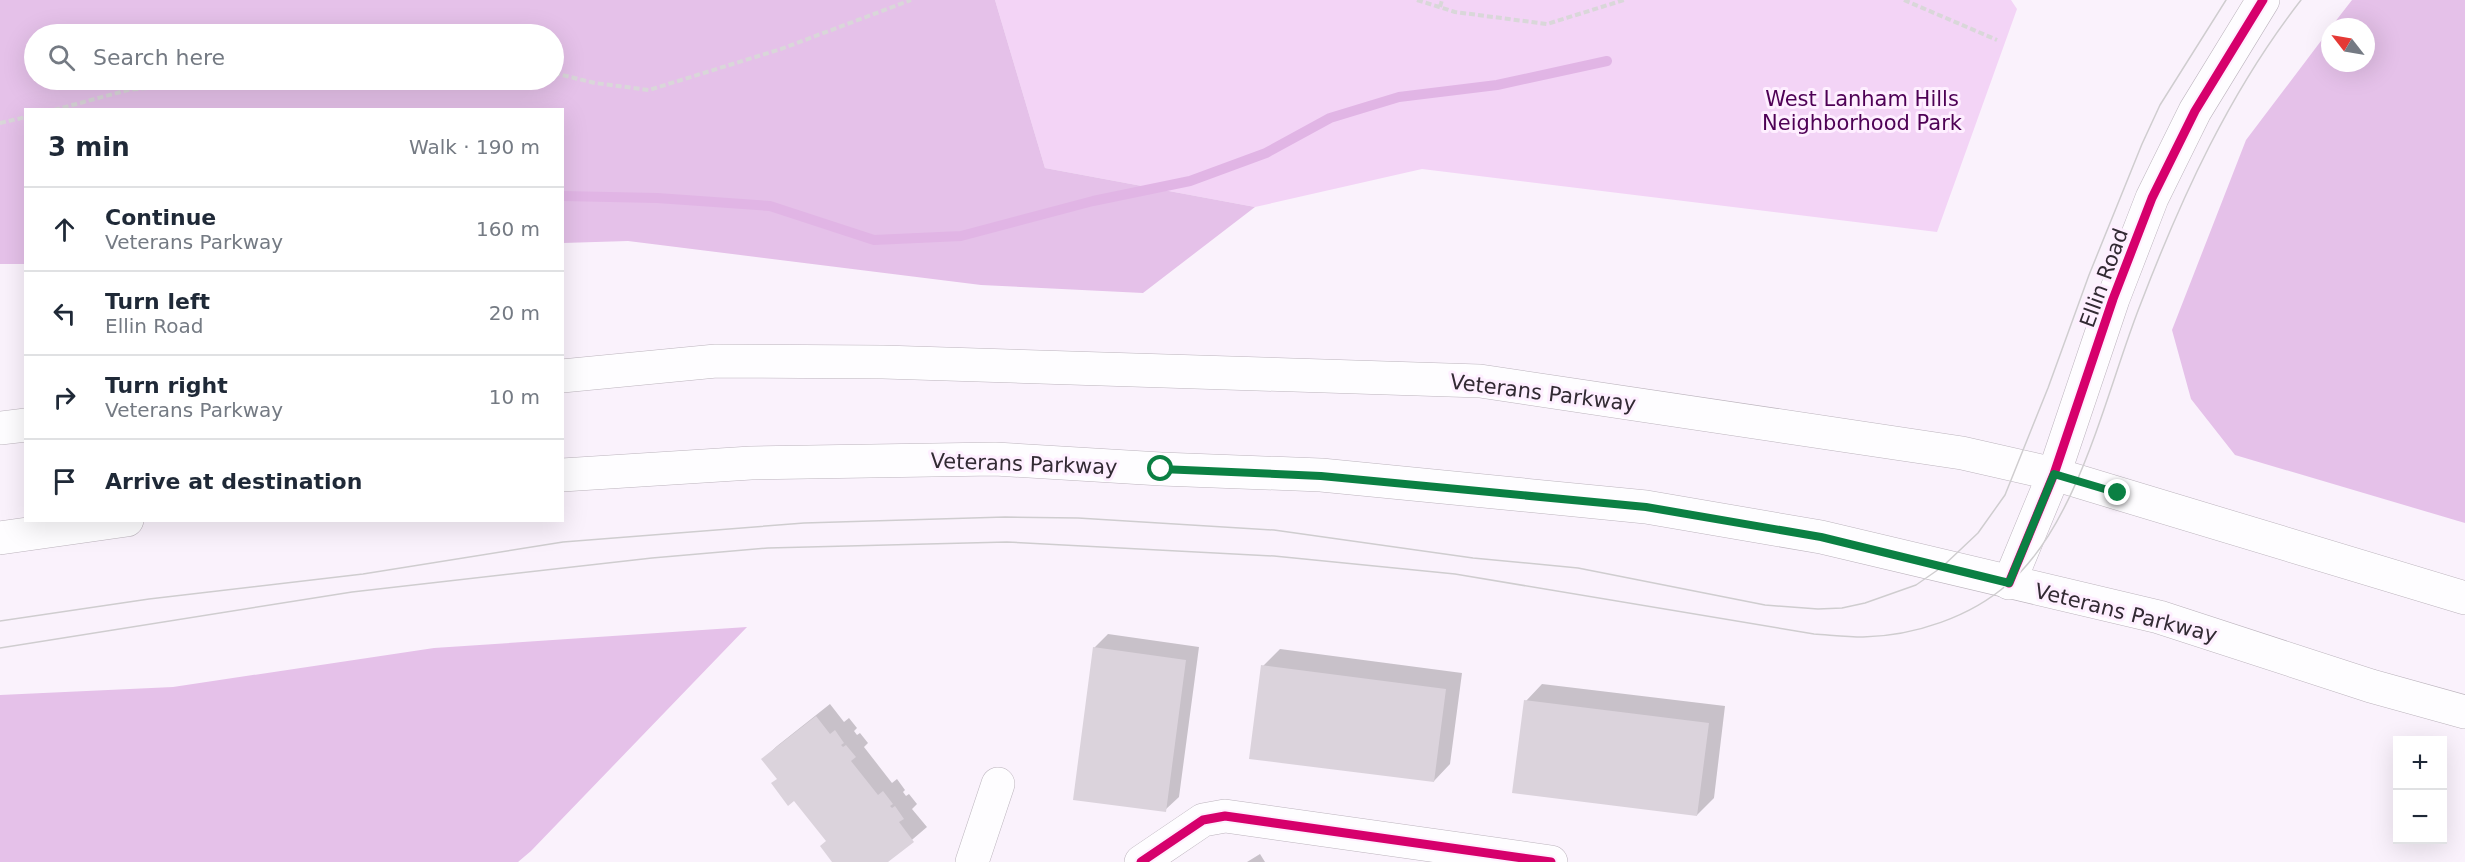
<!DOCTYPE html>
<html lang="en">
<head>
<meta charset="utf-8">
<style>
	:root { --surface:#fff; --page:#f6f6f7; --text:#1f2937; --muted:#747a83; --line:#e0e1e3 }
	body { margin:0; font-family:"DejaVu Sans",sans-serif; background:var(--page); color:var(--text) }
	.controls { position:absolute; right:18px; bottom:18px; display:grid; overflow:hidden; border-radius:0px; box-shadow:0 6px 24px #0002 }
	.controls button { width:54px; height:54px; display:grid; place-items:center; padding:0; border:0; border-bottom:2px solid var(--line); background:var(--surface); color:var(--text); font:30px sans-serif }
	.compass { position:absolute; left:2321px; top:18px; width:54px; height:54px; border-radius:50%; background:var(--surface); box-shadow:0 6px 24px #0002; rotate:301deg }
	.stop { position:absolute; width:18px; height:18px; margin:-14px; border:4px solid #0b8043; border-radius:50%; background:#fff }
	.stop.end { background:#0b8043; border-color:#fff; box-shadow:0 2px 6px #0008 }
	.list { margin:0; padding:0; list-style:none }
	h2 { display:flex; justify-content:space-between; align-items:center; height:78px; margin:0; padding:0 24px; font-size:26px }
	h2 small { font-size:20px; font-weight:400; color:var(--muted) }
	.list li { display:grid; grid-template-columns:39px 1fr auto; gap:18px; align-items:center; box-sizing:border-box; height:84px; padding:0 24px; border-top:2px solid var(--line) }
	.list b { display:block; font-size:22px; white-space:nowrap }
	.list p { margin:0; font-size:20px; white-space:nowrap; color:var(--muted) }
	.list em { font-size:20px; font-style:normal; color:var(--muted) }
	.icon { flex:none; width:33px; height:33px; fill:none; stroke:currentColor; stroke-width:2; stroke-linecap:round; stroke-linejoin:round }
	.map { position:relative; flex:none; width:2465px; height:862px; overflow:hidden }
	.search { position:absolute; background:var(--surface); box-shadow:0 6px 24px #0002; left:24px; top:24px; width:540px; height:66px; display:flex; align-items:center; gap:15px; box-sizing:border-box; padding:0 21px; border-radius:33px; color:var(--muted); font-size:22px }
	.panel { position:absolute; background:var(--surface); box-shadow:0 6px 24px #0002; left:24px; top:108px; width:540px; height:414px; border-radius:0px }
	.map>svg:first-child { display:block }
	.green { fill:#f3d4f6 }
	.forest { fill:#e5c1e9; fill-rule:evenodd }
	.shadow { fill:#0003 }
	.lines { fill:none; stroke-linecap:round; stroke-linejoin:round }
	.stream { stroke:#e1b5e5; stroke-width:10 }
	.building { fill:#dbd3dc }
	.street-casing { stroke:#bcb4bd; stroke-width:34 }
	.secondary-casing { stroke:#bcb4bd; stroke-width:34 }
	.primary-casing { stroke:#bcb4bd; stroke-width:34 }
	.path { stroke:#d9d7d9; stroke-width:4; stroke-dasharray:6 3; stroke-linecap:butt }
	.street { stroke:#fefdff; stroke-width:33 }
	.secondary { stroke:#fefdff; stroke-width:33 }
	.primary { stroke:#fefdff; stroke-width:33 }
	.tram { stroke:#cfcdcf; stroke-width:1.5 }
	.cycleway-casing { stroke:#feefff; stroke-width:13 }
	.cycleway { stroke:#d6006c; stroke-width:9 }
	.route { stroke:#0b8043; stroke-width:8 }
	.labels { text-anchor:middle; stroke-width:6; stroke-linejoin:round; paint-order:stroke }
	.park-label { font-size:21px; fill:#4e0155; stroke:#feefff }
	.street-label { font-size:21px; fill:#322a33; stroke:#feefff }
</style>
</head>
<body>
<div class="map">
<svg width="2465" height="862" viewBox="0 0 2465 862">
	<rect width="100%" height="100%" fill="#faf2fc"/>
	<path class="green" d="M995,0H2011L2017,9L1937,232L1422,169L1255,207L1045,168Z"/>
	<path class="forest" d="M0,0H995L1045,168L1255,207L1143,293L981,285L628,241L563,243L562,110H26L25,264H0ZM34,34H554V80H34Z
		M2352,0H2465V523L2235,455L2191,399L2172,330L2246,140L2330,29V63H2366V27H2331Z
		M747,627L531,851L518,862H0V695L173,687L434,648Z"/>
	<path class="shadow" d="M1108,634L1199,647L1179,797L1165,810L1094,648Z
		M1280,649L1462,673L1450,764L1434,781L1263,666Z
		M1542,684L1725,706L1714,798L1697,815L1526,701Z
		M830,704L844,722L849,718L857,728L854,731L857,735L860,733L868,743L864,747L892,783L897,779L905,790L903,792L906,796L909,794L917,804L912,809L927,827L886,862H834L827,841L763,759L777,746Z
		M1260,854L1265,862H1247Z"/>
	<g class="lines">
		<path class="stream" d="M562,196L657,198L770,206L874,240L961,236L1093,201L1190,181L1266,153L1330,118L1399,97L1497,85L1607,61"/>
	</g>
	<path class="building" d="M1093,647L1186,660L1166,812L1073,800Z
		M1261,665L1446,689L1434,782L1249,759Z
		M1524,700L1709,723L1697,816L1512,793Z
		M816,716L830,734L835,730L844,743L841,745L843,747L846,745L856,757L851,761L878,795L883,791L893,804L890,806L892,808L895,806L904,819L899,822L914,842L888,862H832L820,846L826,841L794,801L788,806L771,783L777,779L761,759Z"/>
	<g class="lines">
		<defs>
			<path id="street" d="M972,862L998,784
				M1141,862L1203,820L1225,816L1551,862"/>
			<path id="secondary" d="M2009,583L2054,474L2113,299L2152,198L2195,111L2263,0"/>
			<path id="primary" d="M562,376L716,361L883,362L1480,381L1962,453L2054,474L2465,598
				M0,428L26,425
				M562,475L751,463L995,459L1161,469L1321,475L1646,507L1821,537L2159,617L2371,686L2465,712
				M0,538L127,520"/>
		</defs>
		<use href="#street" class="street-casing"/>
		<use href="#secondary" class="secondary-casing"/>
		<use href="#primary" class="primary-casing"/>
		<path class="path" d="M1417,0L1455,12L1547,24L1624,0
			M1904,0L1997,40
			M1440,7L1442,0
			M554,73L595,83L649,90L781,49L911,0
			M54,110L128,90L222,80
			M0,123L26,117"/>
		<use href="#street" class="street"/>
		<use href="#secondary" class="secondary"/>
		<use href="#primary" class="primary"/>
		<path class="tram" d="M0,621L149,599L363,574L563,542L804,523L1005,517L1078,518L1274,530L1473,558L1578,568L1765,605L1818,609L1842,608L1865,603L1916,585L1942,567L1978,533L2005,495L2048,388L2089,275L2142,144L2160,105L2226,0
			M0,648L352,592L652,558L768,548L1007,542L1274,556L1455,574L1814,634C1830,635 1847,637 1863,637C1914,636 1971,617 2009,583C2079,523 2107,388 2141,303C2182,196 2230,91 2301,0"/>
		<defs>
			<path id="cycleway" d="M2009,583L2054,474L2113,299L2152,198L2195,111L2263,0
				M1141,862L1203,820L1225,816L1551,862"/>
		</defs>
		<use href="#cycleway" class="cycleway-casing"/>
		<use href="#cycleway" class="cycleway"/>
	</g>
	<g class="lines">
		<path class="route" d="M1161,469L1321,476L1646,507L1821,537L2009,583L2054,474L2118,493"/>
	</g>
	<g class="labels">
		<g class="park-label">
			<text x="1862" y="106">West Lanham Hills<tspan x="1862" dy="24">Neighborhood Park</tspan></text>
		</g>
		<g class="street-label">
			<text transform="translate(2104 278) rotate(-70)" y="7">Ellin Road</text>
			<text transform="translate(1543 393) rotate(7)" y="7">Veterans Parkway</text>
			<text transform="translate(1024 464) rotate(2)" y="7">Veterans Parkway</text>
			<text transform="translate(2126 613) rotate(14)" y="7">Veterans Parkway</text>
		</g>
	</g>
</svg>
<div class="controls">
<button>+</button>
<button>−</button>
</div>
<svg class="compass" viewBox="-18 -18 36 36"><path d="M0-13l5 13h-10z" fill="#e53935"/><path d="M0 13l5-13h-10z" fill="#747a83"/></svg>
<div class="stop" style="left:1161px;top:469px"></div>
<div class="stop end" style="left:2118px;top:493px"></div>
<div class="search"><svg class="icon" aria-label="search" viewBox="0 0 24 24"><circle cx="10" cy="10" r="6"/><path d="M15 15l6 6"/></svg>Search here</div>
<section class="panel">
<h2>3 min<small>Walk · 190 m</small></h2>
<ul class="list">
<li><svg class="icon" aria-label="ahead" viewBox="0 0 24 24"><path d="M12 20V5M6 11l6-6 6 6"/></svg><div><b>Continue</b><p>Veterans Parkway</p></div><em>160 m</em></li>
<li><svg class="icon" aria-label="left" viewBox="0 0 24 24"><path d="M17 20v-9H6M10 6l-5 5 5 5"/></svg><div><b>Turn left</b><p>Ellin Road</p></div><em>20 m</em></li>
<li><svg class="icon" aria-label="right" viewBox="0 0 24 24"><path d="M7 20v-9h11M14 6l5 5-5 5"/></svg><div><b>Turn right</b><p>Veterans Parkway</p></div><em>10 m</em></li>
<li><svg class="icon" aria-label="arrive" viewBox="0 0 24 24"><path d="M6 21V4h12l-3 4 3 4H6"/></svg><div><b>Arrive at destination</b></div></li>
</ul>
</section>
</div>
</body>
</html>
